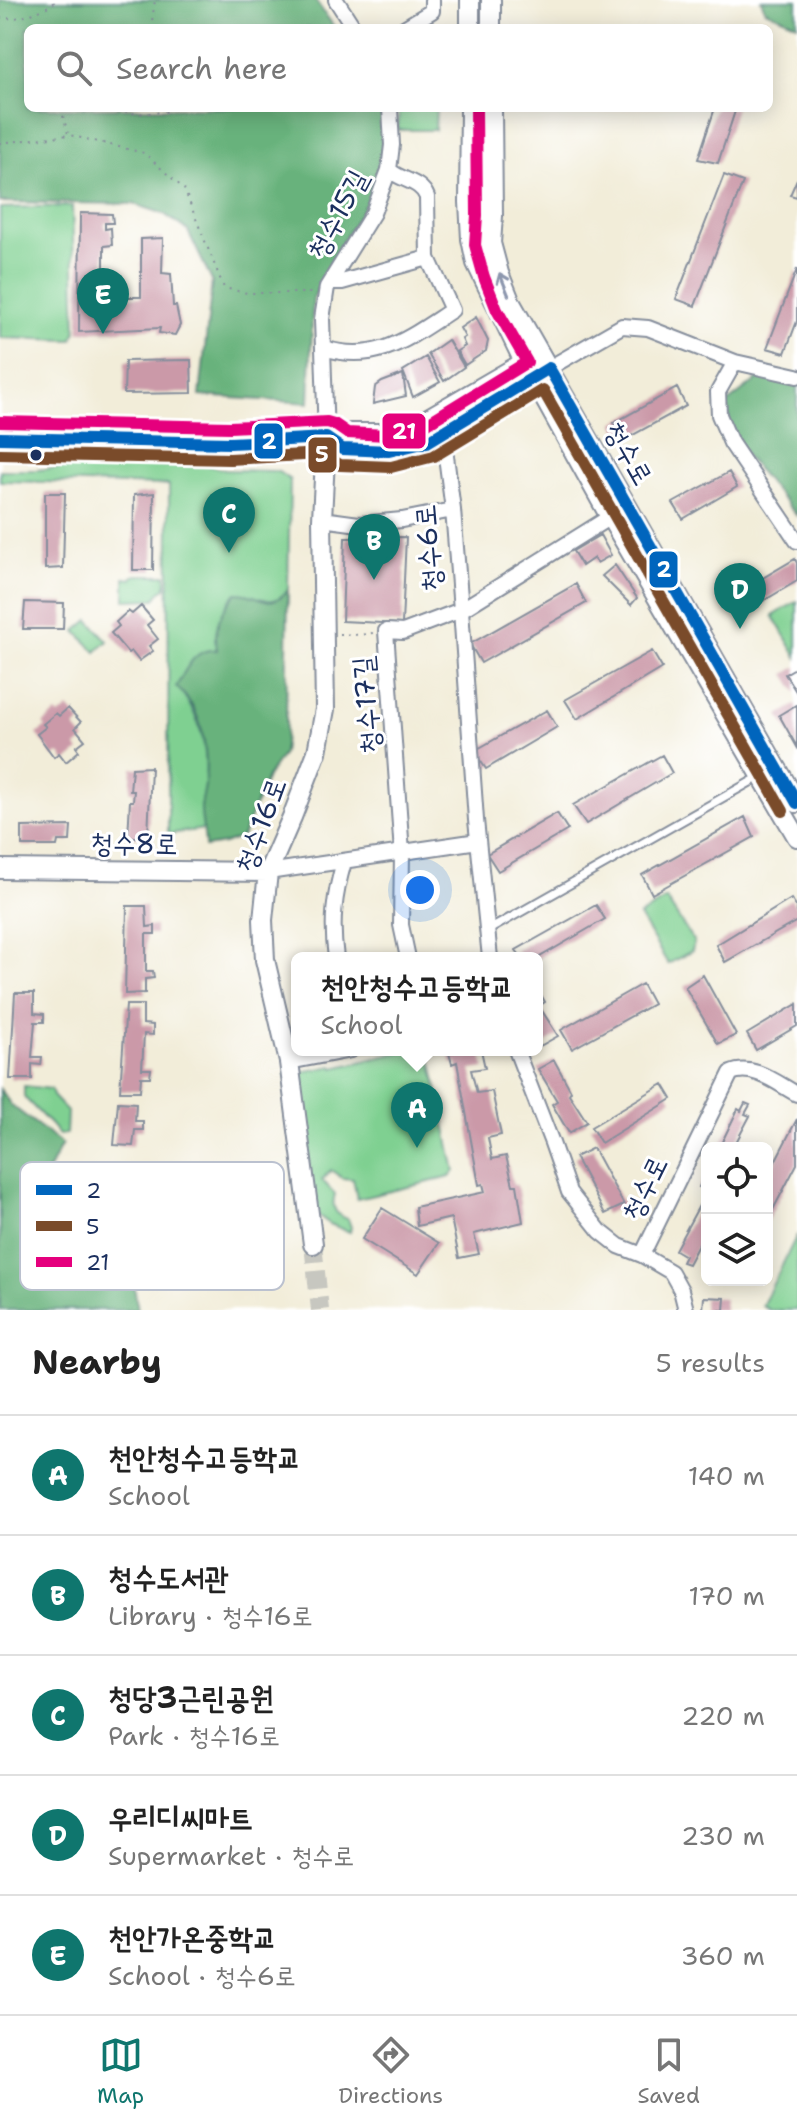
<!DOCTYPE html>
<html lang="en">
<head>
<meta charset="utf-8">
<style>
	:root { --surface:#fff; --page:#f6f6f6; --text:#222; --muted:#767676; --line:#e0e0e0; --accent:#0f766e }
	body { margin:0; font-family:"Shantell Sans","Poor Story",sans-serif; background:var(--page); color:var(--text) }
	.controls { position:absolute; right:24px; bottom:24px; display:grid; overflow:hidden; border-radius:12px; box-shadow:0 4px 20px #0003 }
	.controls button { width:72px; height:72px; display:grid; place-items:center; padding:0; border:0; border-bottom:2px solid var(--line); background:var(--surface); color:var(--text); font:40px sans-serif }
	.you { position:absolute; left:420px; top:890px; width:28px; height:28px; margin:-20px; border:6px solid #fff; border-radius:50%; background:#1a73e8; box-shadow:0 0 0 12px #1a73e833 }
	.badge { display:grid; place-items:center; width:52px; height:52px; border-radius:50%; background:var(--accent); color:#fff; font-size:26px; font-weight:700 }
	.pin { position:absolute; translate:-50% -66px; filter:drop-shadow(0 2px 4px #0008) }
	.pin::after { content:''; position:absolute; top:42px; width:28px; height:24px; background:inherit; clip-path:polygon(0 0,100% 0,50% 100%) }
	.popup { position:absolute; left:291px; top:952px; width:252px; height:104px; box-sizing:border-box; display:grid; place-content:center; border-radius:12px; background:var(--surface); filter:drop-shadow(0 2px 6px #0005); font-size:26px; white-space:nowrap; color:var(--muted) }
	.popup b { font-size:30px; color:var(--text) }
	.popup::after { content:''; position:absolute; left:50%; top:100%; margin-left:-16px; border:16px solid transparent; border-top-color:var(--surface) }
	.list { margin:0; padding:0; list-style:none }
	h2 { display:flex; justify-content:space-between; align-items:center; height:104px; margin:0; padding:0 32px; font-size:34px }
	h2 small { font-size:26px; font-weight:400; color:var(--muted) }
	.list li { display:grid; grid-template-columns:52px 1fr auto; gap:24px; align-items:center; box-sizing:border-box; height:120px; padding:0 32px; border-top:2px solid var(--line) }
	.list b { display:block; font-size:30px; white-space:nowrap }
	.list p { margin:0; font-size:26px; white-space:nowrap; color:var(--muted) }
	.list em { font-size:26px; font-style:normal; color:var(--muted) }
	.icon { flex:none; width:44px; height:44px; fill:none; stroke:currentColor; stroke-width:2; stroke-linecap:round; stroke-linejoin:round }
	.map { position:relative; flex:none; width:797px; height:1310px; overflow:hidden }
	.search { position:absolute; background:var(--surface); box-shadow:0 4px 20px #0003; left:24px; right:24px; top:24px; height:88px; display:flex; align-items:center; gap:20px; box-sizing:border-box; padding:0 28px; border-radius:12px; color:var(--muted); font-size:30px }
	.sheet { height:704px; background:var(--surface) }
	nav { display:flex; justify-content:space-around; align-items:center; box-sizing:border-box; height:112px; border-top:2px solid var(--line); background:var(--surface); font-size:22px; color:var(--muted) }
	nav a { display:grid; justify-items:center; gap:4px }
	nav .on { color:var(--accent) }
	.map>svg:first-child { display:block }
	.green { fill:#7fd091; stroke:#4d8078; stroke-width:2 }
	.forest { fill:#67b27b; stroke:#41706c; stroke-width:2 }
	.building { fill:#cb99a8 }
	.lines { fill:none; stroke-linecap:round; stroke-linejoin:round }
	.tertiary-tunnel { stroke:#c7c7c0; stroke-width:18; stroke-dasharray:18 9; stroke-linecap:butt }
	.service-casing { stroke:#868e9c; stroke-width:11 }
	.minor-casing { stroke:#868e9c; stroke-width:18 }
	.tertiary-casing { stroke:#868e9c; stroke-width:22 }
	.path { stroke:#868e9c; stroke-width:2; stroke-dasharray:2 6; stroke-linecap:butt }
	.service { stroke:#fff; stroke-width:7 }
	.minor { stroke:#fff; stroke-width:14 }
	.tertiary { stroke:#fff; stroke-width:18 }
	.bus-1-casing { stroke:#fff; stroke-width:18 }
	.bus-2-casing { stroke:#fff; stroke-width:18 }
	.bus-3-casing { stroke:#fff; stroke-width:18 }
	.bus-1 { stroke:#0065bd; stroke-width:12 }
	.bus-2 { stroke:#7a4b2a; stroke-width:12 }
	.bus-3 { stroke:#e5007d; stroke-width:12 }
	.oneway { stroke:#8d97ae }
	.bus-dot { fill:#1b2f5e; stroke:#fff; stroke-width:3 }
	.labels { text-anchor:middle; stroke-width:6; stroke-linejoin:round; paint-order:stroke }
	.street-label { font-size:28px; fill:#1b2f5e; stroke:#fff }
	.key { fill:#fff; stroke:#bbc1cf; stroke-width:2 }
	.key-label { font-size:22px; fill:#1b2f5e }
	.line-badge { stroke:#fff; stroke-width:3 }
	.badge-label { font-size:22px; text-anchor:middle; font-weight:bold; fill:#fff }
</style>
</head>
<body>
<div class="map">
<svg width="797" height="1310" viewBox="0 0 797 1310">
	<rect width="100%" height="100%" fill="#fff"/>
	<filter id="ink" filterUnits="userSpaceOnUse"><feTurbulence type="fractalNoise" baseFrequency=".0125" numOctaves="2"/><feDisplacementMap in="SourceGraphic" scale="16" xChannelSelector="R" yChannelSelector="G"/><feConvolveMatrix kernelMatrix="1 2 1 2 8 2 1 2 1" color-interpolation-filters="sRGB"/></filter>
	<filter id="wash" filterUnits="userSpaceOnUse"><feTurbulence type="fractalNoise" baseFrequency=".006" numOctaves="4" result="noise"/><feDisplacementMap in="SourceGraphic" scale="32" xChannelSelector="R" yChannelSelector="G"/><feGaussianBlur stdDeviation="1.8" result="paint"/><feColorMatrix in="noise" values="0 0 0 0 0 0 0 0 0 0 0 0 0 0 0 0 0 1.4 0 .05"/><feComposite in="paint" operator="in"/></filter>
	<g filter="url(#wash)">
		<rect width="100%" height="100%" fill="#f2edd9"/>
		<path class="green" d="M399,108H436L435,130H398Z
			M72,206L76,331L72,340L0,338V208Z
			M92,464L210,466L225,470L277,471L290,480L288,590L279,600L268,601L264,599L215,638L217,651L181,691C202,721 208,749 205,786C203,803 202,811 205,829L168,834L169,485L0,481V470H37Z
			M138,575H166V588L161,591L155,599L125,600V578L132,579L133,576Z
			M797,601V657L773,616Z
			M89,620L108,641L96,652L76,631Z
			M666,899L694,942L692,951L668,964L639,916Z
			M409,1050H429L455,1171L450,1177L357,1199L353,1179L342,1178L331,1170L322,1180L335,1194C331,1206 335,1216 348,1219L351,1227L350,1232L330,1224L316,1214L296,1081L301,1072L333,1066L334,1068Z
			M24,1086L51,1089L53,1096L67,1111L66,1134L59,1135L51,1125L24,1097Z
			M797,1235V1310H770L762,1306Z"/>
		<path class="forest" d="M0,0H315L335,28H28V108H380L383,118L382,162L373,191L334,256L313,299L309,403L200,396L212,281L188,231L164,214L134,204L0,202Z
			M761,0H797V24L765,10Z
			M763,375L797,380V516L747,458L729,422L727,403Z
			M288,590L286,725L283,754L267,777L242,837L224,844L205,847C205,834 201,822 201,809C201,801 204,793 205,785C208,751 204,710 176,687C186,670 194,647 217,650C213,627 221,611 236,593C263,593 268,612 288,590Z
			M0,1089L11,1105L62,1144L35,1196L36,1240L83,1276L112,1247L141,1249L134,1286L138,1310H0Z"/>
		<g id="blocks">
			<path class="building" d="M715,108H736L718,163L698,159Z
				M724,175L743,182L695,306L676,299Z
				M797,179V197L790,195Z
				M80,213L112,214L113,223H105V229L111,228L112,245L104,246V290H115V297H141V239L163,238L162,273L171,274L173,306H176L180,325L175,335L159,333L160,328L79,332Z
				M797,269V321L785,353L767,348Z
				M476,317L488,341L486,351L465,365L457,351L465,346L462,339L465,337L460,328Z
				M448,340L464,367L444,381L428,354Z
				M426,357L440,382L413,397L403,371Z
				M191,360L192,393L124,394L125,361Z
				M403,374L406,396L373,404L375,387L382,382Z
				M677,388L686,406L624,440L614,423Z
				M729,472L737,487L683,519L673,503Z
				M45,493H65L63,568L45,569Z
				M154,493L153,570H133L134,495Z
				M600,535L611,555L597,563L594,558L582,566L573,551Z
				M406,537L402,624L342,621L345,538Z
				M795,559L797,563V581L748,610L739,592Z
				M615,565L637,598L631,605L602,576Z
				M576,584L586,603L481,663L470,644Z
				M25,602L64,603L63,629H23Z
				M141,606L153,620L147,625L158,639L149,646L153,651L139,661L131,651L128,653L111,633L119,626L116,622L128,611L132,614Z
				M652,651L662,668L577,719L565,700Z
				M797,667V693L785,674Z
				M796,705L797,707V747L779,715Z
				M68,708L81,722L75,728L85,740L76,747L79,751L66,762L59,753L54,757L37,734L46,727L43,724L56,713L59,716Z
				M547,710L557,727L486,769L474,751Z
				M662,755L672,773L586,824L573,805Z
				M151,767L148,837H128L130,801H133L134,791H130L132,768Z
				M557,813L568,830L498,871L487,854Z
				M745,817L754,837L652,894L642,875Z
				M71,826L70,841H58L57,846H22V827Z
				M791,899L797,908V921L725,962L716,945Z
				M596,905L605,919L538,958H522L516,950Z
				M127,906H146L147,927L155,926V934H146V971H153L154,978L145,979V993L125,994Z
				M703,975L736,1035L718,1044L685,987Z
				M642,984L653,1004L572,1049L561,1030Z
				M537,988L545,1002L539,1006L558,1036L540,1046L537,1042Z
				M15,993H34V1013L44,1014V1022H35L32,1057H42L41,1065L32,1064V1079H10Z
				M797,1004V1026L756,1050L747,1034Z
				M126,1005H143V1024L153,1025V1035L144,1034L142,1069H151L150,1077H141L140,1091H120Z
				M463,1050H481L485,1068L471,1070L477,1093L492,1091L501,1135L488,1138L492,1159L506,1156L513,1185H517L523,1222L474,1234L479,1254L459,1258L451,1218L417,1226L415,1207L485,1192L483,1184L479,1185L457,1062L452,1064L449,1053Z
				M554,1060L571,1091L569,1094L587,1122L569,1133L552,1104L557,1101L538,1069Z
				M663,1084L672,1099L601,1143L591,1127Z
				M118,1102L136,1103L135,1121H143V1130H135L133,1146L114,1145Z
				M745,1103L750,1105L745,1114L750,1116L733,1148H719L738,1109L741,1111Z
				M797,1119V1164L767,1221V1177Z
				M593,1148L624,1205L605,1214L575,1157Z
				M707,1171V1228L688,1264L682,1262L685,1256L675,1250L707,1191L699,1187Z
				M382,1208L439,1243L418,1274L362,1239Z
				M704,1297L725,1298L724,1310H703Z"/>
		</g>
	</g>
	<g filter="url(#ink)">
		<use href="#blocks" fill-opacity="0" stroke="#868e9c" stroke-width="2"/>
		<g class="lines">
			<path class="tertiary-tunnel" d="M313,1244L320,1310"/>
			<defs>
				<path id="service" d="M487,931L761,776"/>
				<path id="minor" d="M336,0L354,28
					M404,28L432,11V0
					M330,282H342L428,258
					M324,348C377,365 410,337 452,310L428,258L427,197C421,181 402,181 389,170
					M735,362L718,392L719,415L731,443L797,541
					M549,368L622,326L648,328L735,362L797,376
					M326,438L322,319L327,287L373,213L389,170L392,145L390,108
					M322,519L359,524L402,520L453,510
					M268,872L478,841
					M336,958C331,922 334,896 344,862
					M408,958L401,925L402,853L386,631L403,632L461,610L453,510L443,433
					M490,958L476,820L461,610L610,517
					M516,1050L552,1143L569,1192L600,1231L619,1246L642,1255L671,1272L681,1290L686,1310
					M289,1062L351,1050
					M642,1255L731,1073C753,1063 778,1084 797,1094"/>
				<path id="tertiary" d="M491,0V28
					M470,28V0
					M470,108L469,202L471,239L476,263L524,362L610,517L797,837
					M492,108L493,216L491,243L499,273L511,303L797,803
					M0,438L230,443L326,438L348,433H392L411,428L533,357
					M326,438L342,449L369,451H389L427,442L543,372
					M0,869L268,872
					M313,1244L289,1062L265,960L263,920L268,872L292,817L317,752L325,709L322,519L326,438"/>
			</defs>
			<use href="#service" class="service-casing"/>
			<use href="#minor" class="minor-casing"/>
			<use href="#tertiary" class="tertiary-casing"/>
			<path class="path" d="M0,18C21,20 41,12 58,0
				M151,28L155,0
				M61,108L68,134
				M101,108L137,114L166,112L165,108
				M0,143L69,135L144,153L184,189L224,288L247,293H311
				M339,634L360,635L373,633"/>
			<use href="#service" class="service"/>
			<use href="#minor" class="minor"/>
			<use href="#tertiary" class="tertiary"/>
			<defs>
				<path id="bus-1" d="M0,438L230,443L326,438L342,449L389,451L427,442L549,368L797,803"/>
				<path id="bus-2" d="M0,454L230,459L321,454L340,465L391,467L434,456L543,390L783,811"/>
				<path id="bus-3" d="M0,422L230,427L327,422L334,424L347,433L387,435L421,427L527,362L497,310L484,277L475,245L477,215L476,108"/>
			</defs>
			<use href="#bus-1" class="bus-1-casing"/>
			<use href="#bus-2" class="bus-2-casing"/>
			<use href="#bus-3" class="bus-3-casing"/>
			<use href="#bus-1" class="bus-1"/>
			<use href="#bus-2" class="bus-2"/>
			<use href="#bus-3" class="bus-3"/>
		</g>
		<defs><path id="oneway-shaft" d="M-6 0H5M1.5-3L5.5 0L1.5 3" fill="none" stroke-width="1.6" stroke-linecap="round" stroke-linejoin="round" transform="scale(2)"/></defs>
		<use class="oneway" href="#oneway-shaft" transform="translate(504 284) rotate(-112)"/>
	</g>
	<circle class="bus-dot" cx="36" cy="455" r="7"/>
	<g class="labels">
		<g class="street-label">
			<text transform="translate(337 214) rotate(-62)" y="10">청수15길</text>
			<text transform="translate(629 453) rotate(60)" y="10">청수로</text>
			<text transform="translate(428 548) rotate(-95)" y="10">청수6로</text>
			<text transform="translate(366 705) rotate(-95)" y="10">청수17길</text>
			<text transform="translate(260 825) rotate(-70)" y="10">청수16로</text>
			<text transform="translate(134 843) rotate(1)" y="10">청수8로</text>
			<text transform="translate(644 1188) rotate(-64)" y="10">청수로</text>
		</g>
	</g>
	<rect x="20" y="1162" width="264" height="128" rx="12" class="key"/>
	<rect x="36" y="1185" width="36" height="10" fill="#0065bd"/>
	<rect x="36" y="1221" width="36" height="10" fill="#7a4b2a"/>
	<rect x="36" y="1257" width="36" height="10" fill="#e5007d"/>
	<g class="key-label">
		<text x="86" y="1198">2</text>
		<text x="86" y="1234">5</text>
		<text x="86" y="1270">21</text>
	</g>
	<g class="line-badge">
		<rect x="381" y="412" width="46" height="38" rx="8" fill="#e5007d"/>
		<rect x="253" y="422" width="31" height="38" rx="8" fill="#0065bd"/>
		<rect x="307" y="436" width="31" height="38" rx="8" fill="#7a4b2a"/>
		<rect x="648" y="550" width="31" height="39" rx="8" fill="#0065bd"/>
	</g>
	<g class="badge-label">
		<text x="404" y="439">21</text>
		<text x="269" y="449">2</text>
		<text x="322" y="462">5</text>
		<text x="664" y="577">2</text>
	</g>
</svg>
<div class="controls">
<button><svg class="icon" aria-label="locate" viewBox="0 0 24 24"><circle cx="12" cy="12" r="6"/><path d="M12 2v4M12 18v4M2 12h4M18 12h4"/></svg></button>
<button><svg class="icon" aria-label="layers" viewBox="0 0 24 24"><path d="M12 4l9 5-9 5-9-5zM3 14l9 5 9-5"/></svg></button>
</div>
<div class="you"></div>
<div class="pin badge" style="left:417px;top:1148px">A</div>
<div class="popup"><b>천안청수고등학교</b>School</div>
<div class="pin badge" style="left:374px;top:580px">B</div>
<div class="pin badge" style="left:229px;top:553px">C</div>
<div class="pin badge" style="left:740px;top:629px">D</div>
<div class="pin badge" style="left:103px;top:334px">E</div>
<div class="search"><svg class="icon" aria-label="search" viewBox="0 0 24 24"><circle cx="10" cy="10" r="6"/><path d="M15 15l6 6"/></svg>Search here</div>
</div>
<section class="sheet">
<h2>Nearby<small>5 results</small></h2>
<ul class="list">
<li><span class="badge">A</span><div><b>천안청수고등학교</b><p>School</p></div><em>140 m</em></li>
<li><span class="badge">B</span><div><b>청수도서관</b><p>Library · 청수16로</p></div><em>170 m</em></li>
<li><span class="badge">C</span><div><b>청당3근린공원</b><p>Park · 청수16로</p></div><em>220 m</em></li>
<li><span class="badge">D</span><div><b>우리디씨마트</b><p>Supermarket · 청수로</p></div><em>230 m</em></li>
<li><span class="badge">E</span><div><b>천안가온중학교</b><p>School · 청수6로</p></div><em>360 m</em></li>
</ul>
</section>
<nav>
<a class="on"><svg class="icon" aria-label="map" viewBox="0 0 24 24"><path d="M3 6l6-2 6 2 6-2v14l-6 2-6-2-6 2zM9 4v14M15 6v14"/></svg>Map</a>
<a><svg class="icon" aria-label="directions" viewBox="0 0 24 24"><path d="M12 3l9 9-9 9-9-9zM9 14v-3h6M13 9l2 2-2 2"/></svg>Directions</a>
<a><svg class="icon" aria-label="saved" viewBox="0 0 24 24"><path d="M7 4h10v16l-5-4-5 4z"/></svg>Saved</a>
</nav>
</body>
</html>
